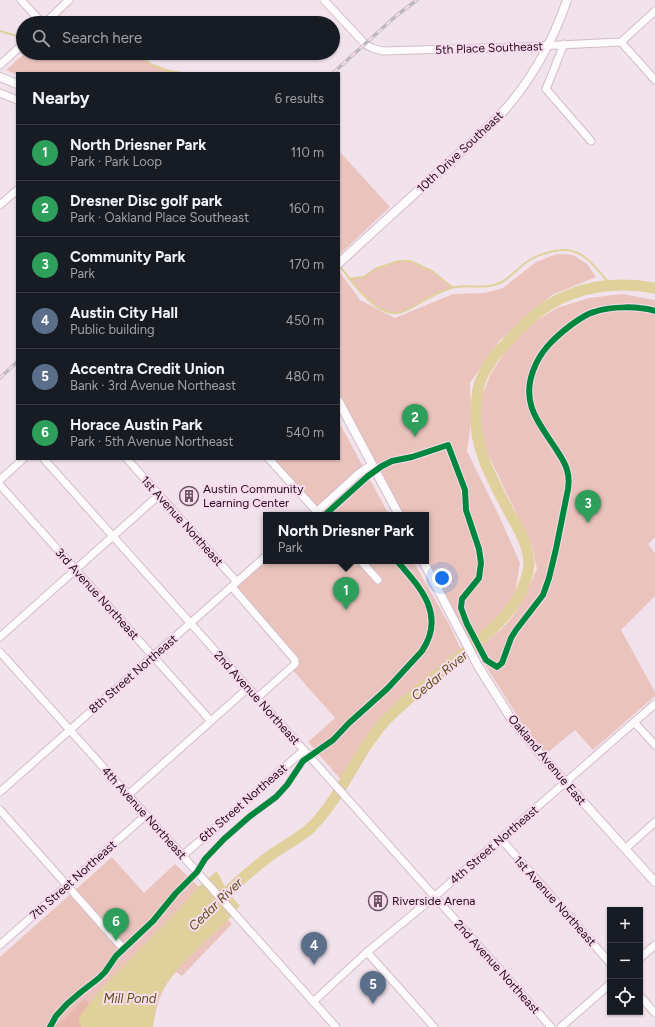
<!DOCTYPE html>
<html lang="en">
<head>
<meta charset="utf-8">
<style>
	:root { --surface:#171b24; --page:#242831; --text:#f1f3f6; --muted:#9ea1a6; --line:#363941; --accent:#ea580c }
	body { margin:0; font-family:Figtree,sans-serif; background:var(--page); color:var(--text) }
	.controls { position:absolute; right:12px; bottom:12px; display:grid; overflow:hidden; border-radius:0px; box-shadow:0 1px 3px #0004 }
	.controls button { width:36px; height:36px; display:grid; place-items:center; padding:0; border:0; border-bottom:1px solid var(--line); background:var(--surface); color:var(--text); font:20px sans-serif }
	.you { position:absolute; left:442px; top:578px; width:14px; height:14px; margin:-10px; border:3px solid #fff; border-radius:50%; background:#1a73e8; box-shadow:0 0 0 6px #1a73e833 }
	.badge { display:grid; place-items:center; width:26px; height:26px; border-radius:50%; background:var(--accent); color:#fff; font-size:13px; font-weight:700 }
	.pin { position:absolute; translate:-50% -33px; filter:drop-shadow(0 1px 2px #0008) }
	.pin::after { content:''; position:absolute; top:21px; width:14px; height:12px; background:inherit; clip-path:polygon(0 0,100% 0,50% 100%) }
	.popup { position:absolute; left:263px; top:512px; width:166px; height:52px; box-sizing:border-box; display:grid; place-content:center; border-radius:0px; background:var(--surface); filter:drop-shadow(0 1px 3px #0005); font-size:13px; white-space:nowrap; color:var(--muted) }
	.popup b { font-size:15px; color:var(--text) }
	.popup::after { content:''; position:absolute; left:50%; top:100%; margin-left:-8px; border:8px solid transparent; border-top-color:var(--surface) }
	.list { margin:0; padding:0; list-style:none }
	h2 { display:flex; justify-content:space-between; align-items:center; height:52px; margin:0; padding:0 16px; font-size:17px }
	h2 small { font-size:13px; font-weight:400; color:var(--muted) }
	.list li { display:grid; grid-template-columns:26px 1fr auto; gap:12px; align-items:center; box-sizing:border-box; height:56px; padding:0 16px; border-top:1px solid var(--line) }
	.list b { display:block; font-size:15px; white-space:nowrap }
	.list p { margin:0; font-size:13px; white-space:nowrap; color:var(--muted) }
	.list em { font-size:13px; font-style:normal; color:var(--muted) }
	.icon { flex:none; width:22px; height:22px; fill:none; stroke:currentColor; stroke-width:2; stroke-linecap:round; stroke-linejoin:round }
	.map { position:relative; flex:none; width:655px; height:1027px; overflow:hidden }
	.search { position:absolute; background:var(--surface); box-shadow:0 1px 3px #0004; left:16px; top:16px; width:324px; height:44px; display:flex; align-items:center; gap:10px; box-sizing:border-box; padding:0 14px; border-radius:22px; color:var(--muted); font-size:15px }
	.panel { position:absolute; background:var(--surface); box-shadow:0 1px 3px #0004; left:16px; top:72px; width:324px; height:388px; border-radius:0px }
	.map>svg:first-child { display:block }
	.green { fill:#eac3bd }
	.forest { fill:#e8b6ac }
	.water { fill:#e0d09b }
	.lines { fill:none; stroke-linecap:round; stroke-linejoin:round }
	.stream { stroke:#e0d09b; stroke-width:2 }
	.river { stroke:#e0d09b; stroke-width:11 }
	.minor-casing { stroke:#d2bdcb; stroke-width:9 }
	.major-casing { stroke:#d2bdcb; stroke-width:10 }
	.minor { stroke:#fdfbfc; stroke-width:7 }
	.major { stroke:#fdfbfc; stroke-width:8 }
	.rail-casing { stroke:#bdb8bc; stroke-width:3.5 }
	.rail { stroke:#f9dbee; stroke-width:2; stroke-dasharray:6; stroke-linecap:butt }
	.cycleway-casing { stroke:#f9dbee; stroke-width:8 }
	.cycleway { stroke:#00873e; stroke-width:6 }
	.labels { text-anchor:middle; stroke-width:4; stroke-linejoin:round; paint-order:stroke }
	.street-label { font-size:12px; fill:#240a1d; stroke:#f9dbee }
	.poi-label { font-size:12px; fill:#240a1d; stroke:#f9dbee; text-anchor:start }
	.water-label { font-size:13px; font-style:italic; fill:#5c5114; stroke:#f9dbee }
</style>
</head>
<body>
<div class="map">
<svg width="655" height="1027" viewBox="0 0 655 1027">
	<rect width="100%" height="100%" fill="#f2e2ec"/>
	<path class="green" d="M25,53H69L78,56H90L103,53H133L151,64L166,70L181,73H17V75L6,70Z
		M339,151L390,207L339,255Z
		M557,254L573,255L587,264L596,277L552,295L499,341L470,383L471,423L467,451L500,518L520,563L515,593L499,618L471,643L426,559V515H402L339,395V271L360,300L395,318L453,294L485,293L503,288L536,262Z
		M399,261C423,262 435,272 452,288C441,292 431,296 421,301C414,305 406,311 399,313C381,316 359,291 349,279L364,277L375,269Z
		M622,294L655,300V537L648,544L655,553V596L621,630L655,692V696L593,750L575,730L546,754L523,725L475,649C487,641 500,632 509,621C521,607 529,585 537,569L532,546L485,448L480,422L481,399L491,373L510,345L536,321L557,308L589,298Z
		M339,422L389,515H313L316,512L269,459H339Z
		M266,556V561H413L450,626L463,654C432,680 398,704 372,736C361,750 354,768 344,783L308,742L335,718L291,668L295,664L232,587Z
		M112,857L144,893L175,864L194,882L232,924L182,976L176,972C161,987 156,1007 153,1027H0V957Z"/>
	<path class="forest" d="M84,1000C95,1005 94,1016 95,1027H50C65,1023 71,1009 84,1000Z"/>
	<path class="water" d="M217,871L227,891L240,906C234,912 229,920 223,925C203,943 168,974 158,999C155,1008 154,1018 153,1027H81L79,1022V1018L82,1013L101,989L182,906L199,886Z"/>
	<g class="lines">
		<path class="stream" d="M0,31L23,38
			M69,53C81,57 91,56 103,53
			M133,53L151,64L166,70L181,73
			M340,266C351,281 379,321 402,312C419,305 434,293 451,288C468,283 484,291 502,282C512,276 519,267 528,261C535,256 542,254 550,252C581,243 594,265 611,286
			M349,279L364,277L375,269L399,261H410L432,271L452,287"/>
		<path class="river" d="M218,901C235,884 252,869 271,855C286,844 305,836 317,821C346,789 359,747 389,717C413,693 440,673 466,651C487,634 507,619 520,594C524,585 528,575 529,565C529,546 518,527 509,512C491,477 472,445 476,405C477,394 478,384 483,375C493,354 512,337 528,321C564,288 608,280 655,288"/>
		<defs>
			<path id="minor" d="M21,0L42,23
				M324,0L365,44L372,48L383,51L517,47L621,42
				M45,23L69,0
				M621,42L655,80
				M621,42L655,11
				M564,44L546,89L591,141
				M0,65L23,44
				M0,93L17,100
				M0,205L17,190
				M44,459L551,1027
				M127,459L237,582
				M269,459L319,514
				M0,480L23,459
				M0,485L210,720
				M313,515L358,474L371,465
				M361,561L378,580
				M232,587L295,660V664L257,698
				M0,637L159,495
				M0,652L336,1027
				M634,722L655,745
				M0,792L266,556
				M128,795L248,688
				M0,810L120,945
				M501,839L610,963
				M625,849L655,822
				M182,856L214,829L304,750
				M0,945L146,815
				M367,952L434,1027
				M640,958L655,945
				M640,996L655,1013
				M313,1002L367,952L434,897L655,704
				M561,1027L610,984"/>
			<path id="major" d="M0,77L17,84
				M339,263C371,234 402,205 433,177C456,156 479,137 500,115C530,83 553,41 567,0
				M339,402L399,515
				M423,561L478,666L512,720L541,755L655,882"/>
		</defs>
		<use href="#minor" class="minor-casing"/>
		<use href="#major" class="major-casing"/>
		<use href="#minor" class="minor"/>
		<use href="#major" class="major"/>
		<defs>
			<path id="rail" d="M333,73L397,15L417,0
				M0,378L17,362"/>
		</defs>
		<use href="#rail" class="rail-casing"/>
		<use href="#rail" class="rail"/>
		<defs>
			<path id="cycleway" d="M329,515L327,513L368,476L382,466L392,461L412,457L448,445L465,490L466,510L479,549L481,563L479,578L462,599L461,608L467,624L486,660L497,667L502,663L511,638L516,630L543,595L549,578L556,549L568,489C569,482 569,476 567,470C565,462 560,456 556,449C539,423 521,404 533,371C540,351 554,338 571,325C578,320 586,314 594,312C611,306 639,306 655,311
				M50,1027L56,1016L67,1004L81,992L99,978L105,972L116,956L153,921L176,893L197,872L205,859L224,839L249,817L276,797L287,785L303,761L333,740L349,723L387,689L422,651C446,615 421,588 397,561"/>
		</defs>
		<use href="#cycleway" class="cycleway-casing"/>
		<use href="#cycleway" class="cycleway"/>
	</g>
	<defs>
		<symbol id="building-ring" viewBox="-11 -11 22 22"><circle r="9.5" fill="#f9dbee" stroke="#6c5665" stroke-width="1.5"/><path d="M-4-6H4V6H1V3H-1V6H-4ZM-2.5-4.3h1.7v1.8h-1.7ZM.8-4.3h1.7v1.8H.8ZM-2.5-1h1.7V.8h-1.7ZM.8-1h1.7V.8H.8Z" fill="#6c5665"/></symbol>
	</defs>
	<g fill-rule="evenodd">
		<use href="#building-ring" x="178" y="485" width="22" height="22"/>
		<use href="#building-ring" x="367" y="890" width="22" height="22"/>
	</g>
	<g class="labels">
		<g class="street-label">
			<text transform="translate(489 48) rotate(-2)" y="4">5th Place Southeast</text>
			<text transform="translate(460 152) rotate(-43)" y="4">10th Drive Southeast</text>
			<text transform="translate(182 521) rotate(48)" y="4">1st Avenue Northeast</text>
			<text transform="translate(97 594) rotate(48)" y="4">3rd Avenue Northeast</text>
			<text transform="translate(133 674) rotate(-41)" y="4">8th Street Northeast</text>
			<text transform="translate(257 698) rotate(48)" y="4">2nd Avenue Northeast</text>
			<text transform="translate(547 760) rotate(50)" y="4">Oakland Avenue East</text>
			<text transform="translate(243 803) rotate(-41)" y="4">6th Street Northeast</text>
			<text transform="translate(144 813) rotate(48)" y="4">4th Avenue Northeast</text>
			<text transform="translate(494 845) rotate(-41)" y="4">4th Street Northeast</text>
			<text transform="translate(73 880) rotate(-42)" y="4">7th Street Northeast</text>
			<text transform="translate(555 901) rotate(48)" y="4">1st Avenue Northeast</text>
			<text transform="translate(497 967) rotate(48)" y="4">2nd Avenue Northeast</text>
		</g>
		<g class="poi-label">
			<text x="203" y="493">Austin Community<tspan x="203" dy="14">Learning Center</tspan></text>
			<text x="392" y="905">Riverside Arena</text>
		</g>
		<g class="water-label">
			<text transform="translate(439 675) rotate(-40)" y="5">Cedar River</text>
			<text transform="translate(215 904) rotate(-44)" y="5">Cedar River</text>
			<text x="130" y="1003">Mill Pond</text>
		</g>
	</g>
</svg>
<div class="controls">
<button>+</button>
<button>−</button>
<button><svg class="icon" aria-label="locate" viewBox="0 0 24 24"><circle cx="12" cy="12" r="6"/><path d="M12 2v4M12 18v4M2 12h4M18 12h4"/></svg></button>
</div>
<div class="you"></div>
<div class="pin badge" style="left:346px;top:610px;background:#2e9e5b">1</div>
<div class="popup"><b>North Driesner Park</b>Park</div>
<div class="pin badge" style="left:415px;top:437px;background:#2e9e5b">2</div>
<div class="pin badge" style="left:588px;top:523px;background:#2e9e5b">3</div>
<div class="pin badge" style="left:314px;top:965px;background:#5c6f8a">4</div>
<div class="pin badge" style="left:373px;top:1004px;background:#5c6f8a">5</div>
<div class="pin badge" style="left:116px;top:941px;background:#2e9e5b">6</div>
<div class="search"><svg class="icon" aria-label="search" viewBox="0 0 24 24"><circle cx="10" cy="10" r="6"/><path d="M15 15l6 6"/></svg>Search here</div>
<section class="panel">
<h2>Nearby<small>6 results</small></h2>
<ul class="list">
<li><span class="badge" style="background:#2e9e5b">1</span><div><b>North Driesner Park</b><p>Park · Park Loop</p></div><em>110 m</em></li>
<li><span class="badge" style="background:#2e9e5b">2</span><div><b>Dresner Disc golf park</b><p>Park · Oakland Place Southeast</p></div><em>160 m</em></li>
<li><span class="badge" style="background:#2e9e5b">3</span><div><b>Community Park</b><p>Park</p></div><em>170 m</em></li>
<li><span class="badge" style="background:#5c6f8a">4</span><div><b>Austin City Hall</b><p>Public building</p></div><em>450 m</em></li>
<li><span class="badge" style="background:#5c6f8a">5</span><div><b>Accentra Credit Union</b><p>Bank · 3rd Avenue Northeast</p></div><em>480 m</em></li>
<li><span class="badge" style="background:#2e9e5b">6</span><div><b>Horace Austin Park</b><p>Park · 5th Avenue Northeast</p></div><em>540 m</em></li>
</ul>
</section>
</div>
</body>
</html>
